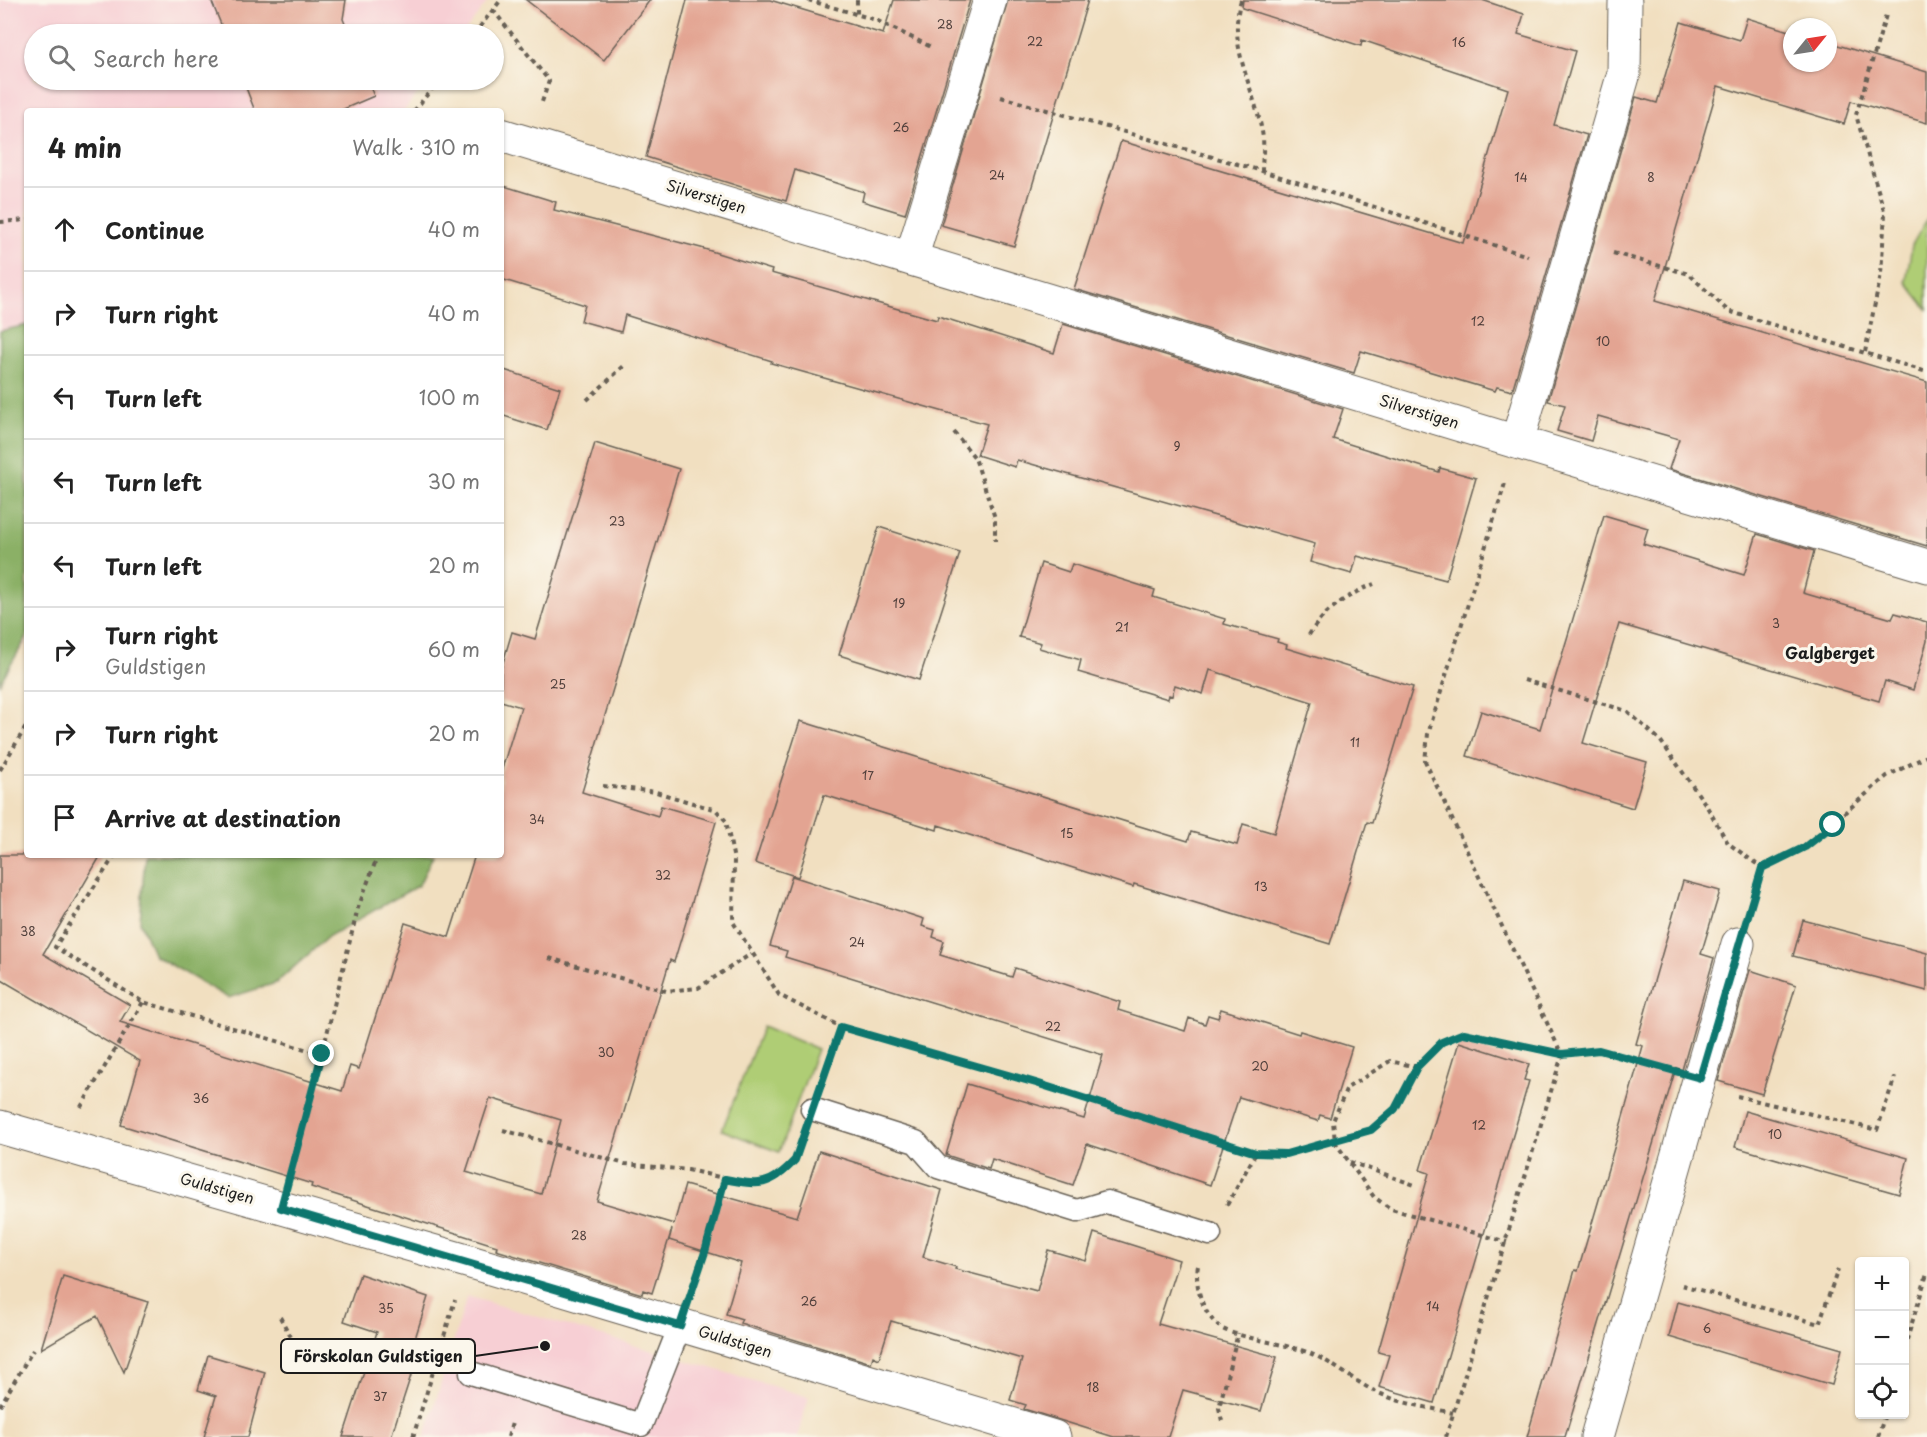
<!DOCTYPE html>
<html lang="en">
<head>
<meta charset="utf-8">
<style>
	:root { --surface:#fff; --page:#f6f6f6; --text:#222; --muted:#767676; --line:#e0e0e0 }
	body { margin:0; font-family:"Playpen Sans",sans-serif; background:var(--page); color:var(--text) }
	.controls { position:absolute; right:18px; bottom:18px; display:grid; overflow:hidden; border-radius:6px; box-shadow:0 2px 4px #0004 }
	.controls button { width:54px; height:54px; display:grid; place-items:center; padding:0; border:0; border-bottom:2px solid var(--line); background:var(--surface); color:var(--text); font:30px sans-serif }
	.compass { position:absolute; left:1783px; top:18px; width:54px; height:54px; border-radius:50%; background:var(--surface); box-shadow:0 2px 4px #0004; rotate:60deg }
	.stop { position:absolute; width:18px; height:18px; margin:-14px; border:4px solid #0f766e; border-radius:50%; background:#fff }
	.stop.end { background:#0f766e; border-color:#fff; box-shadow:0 2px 6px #0008 }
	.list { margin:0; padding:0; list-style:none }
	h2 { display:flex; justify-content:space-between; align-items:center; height:78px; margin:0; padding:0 24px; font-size:26px }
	h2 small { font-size:20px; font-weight:400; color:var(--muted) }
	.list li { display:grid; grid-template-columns:39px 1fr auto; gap:18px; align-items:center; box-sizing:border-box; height:84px; padding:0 24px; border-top:2px solid var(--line) }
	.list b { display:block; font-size:22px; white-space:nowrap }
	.list p { margin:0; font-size:20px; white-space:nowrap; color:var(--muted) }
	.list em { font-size:20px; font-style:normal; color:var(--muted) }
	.icon { flex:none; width:33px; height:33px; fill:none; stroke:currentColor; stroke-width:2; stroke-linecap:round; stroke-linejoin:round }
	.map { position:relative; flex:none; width:1927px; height:1437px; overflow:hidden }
	.search { position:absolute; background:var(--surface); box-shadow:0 2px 4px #0004; left:24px; top:24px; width:480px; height:66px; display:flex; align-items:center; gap:15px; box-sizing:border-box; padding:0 21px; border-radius:33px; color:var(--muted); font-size:22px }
	.panel { position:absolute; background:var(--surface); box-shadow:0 2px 4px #0004; left:24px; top:108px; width:480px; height:750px; border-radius:6px }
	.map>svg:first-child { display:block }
	.built { fill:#f7cfd4 }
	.green { fill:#afcd74; stroke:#667448; stroke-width:1.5 }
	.forest { fill:#8bb066; stroke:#546641; stroke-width:1.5 }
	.building { fill:#e3a492; fill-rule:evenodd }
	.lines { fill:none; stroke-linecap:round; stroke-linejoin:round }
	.lane-casing { stroke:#676055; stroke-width:25 }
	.street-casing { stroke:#676055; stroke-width:35 }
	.path { stroke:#676055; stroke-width:4; stroke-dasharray:4.5 4.5; stroke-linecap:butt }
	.lane { stroke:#fff; stroke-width:22 }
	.street { stroke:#fff; stroke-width:33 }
	.route { stroke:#0f766e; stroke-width:8 }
	.labels { text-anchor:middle; stroke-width:6; stroke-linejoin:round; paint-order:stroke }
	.number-label { font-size:12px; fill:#4e3e3a }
	.street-label { font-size:15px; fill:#1c1c1c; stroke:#fbf7ec }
	.neighbourhood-label { font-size:16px; font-weight:bold; fill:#1c1c1c; stroke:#fbf7ec }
	.leader { fill:none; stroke:#1c1c1c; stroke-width:2 }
	.callout-dot { fill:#1c1c1c; stroke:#fbf7ec; stroke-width:2 }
	.callout { fill:#fbf7ec; stroke:#1c1c1c; stroke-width:2 }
	.callout-label { font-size:16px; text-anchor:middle; font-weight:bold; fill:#1c1c1c }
</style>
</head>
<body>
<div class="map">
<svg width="1927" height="1437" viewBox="0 0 1927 1437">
	<rect width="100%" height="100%" fill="#fbf7ec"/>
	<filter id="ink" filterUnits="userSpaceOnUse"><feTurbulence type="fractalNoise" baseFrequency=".0167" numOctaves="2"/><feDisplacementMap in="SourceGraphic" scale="12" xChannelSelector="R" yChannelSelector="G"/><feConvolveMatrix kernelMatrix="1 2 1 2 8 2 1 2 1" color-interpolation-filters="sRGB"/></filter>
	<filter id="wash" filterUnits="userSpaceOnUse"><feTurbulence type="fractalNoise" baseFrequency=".008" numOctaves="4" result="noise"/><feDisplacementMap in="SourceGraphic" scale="24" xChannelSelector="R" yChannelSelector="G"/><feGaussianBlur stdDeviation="1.35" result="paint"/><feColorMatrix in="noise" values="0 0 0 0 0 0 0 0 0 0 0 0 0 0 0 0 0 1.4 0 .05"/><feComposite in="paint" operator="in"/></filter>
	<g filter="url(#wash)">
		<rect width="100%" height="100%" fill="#f1dfc0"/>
		<path class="built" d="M0,0H489L463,34H34V80H428L404,111H27V641L0,679Z
			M467,1296L809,1397L797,1437H425Z"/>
		<path class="green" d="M1927,219V309L1906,282L1912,245Z
			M763,1026L817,1049L779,1152L722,1130Z"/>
		<path class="forest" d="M27,325V637L0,683V331Z
			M145,855H433L419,885L329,936L276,983L228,998L154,955L140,922Z"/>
		<g id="blocks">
			<path class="building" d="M211,0H346L343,19L349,34H225Z
				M526,0H650L604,60Z
				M687,0H770L883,34L894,0H970L905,214L862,201L864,192L795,170L786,201L646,157Z
				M1008,0H1088L1014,246L941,225Z
				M1243,0H1482L1524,14L1518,34L1575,51L1554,125L1587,135L1512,391L1497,387L1495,391L1361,351L1354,373L1074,289L1121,141L1463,243L1508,89L1362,40L1361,46L1242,8Z
				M1747,18L1792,32V63H1828V42L1927,72V123L1851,101L1844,124L1718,86L1655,301L1927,382V546L1669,469L1679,439L1598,416L1591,441L1557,431L1565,405L1548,401L1636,97L1657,103L1681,22L1740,40Z
				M243,80H367L374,96L339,111H255Z
				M501,185L556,202L554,210L701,248L772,270L771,273L937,320L938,316L1054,353L1063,324L1343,409L1333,439L1439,472L1440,468L1476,478L1446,580L1357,556L1352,574L1310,562L1315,544L1017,460L1015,467L977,455L987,424L771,363L772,361L625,315L621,332L581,321L585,305L501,279Z
				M501,369L560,388L547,430L501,415Z
				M595,443L679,469L582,792L658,816L661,806L716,822L674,962L670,960L597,1201L674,1224L685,1185L797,1217L819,1151L942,1190L923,1257L956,1267L955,1269L1037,1291L1048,1250L1086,1261L1094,1233L1179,1260L1158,1324L1277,1357L1261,1411L1183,1390L1168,1437H1114L1024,1409L1026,1405L1010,1400L1022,1359L891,1321L879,1359L873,1356L871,1363L740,1323L742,1319L726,1314L741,1263L669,1240L672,1229L652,1293L643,1290L642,1294L496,1250L497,1246L311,1187L312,1184L121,1125L140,1061L0,979V855H101L43,954L130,1005L120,1022L342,1091L350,1066L359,1069L405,923L449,937L475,855H501V772L521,707L501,701V669L512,632L535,639ZM490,1098L561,1120L541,1194L466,1172Z
				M1604,515L1648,528L1643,544L1744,575L1757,534L1814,551L1803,593L1892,619L1895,613L1927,622V641L1913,690L1885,681L1879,701L1619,624L1583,743L1647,762L1633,808L1467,756L1481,711L1540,729Z
				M879,527L960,553L919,680L839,655Z
				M1041,563L1069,572L1072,564L1155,590L1153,597L1225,619L1224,624L1278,639L1277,642L1287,645L1286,648L1413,687L1372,823L1367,822L1330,944L1134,884L1133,887L938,825L937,830L824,795L798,877L755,863L800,721L1188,841L1191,832L1237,845L1243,824L1274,833L1312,702L1210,670L1203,694L1175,685L1172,696L1169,695L1168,699L1078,672L1081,660L1039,648L1041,643L1019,637Z
				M792,876L924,919L922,926L935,930L933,937L944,941L940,955L1012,977L1015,968L1120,1002L1118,1010L1185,1031L1189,1018L1205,1024L1208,1015L1218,1018L1221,1009L1299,1034L1300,1031L1352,1047L1330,1118L1320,1115L1318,1121L1239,1097L1210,1185L1087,1144L1073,1185L992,1159L989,1169L946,1155L967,1084L1084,1119L1103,1055L785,957L787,951L770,946Z
				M1683,881L1720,891L1701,954L1714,958L1682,1070L1676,1068L1565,1437H1527L1575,1270L1578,1271L1617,1138L1643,1046L1636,1044Z
				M1803,920L1927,953V991L1793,956Z
				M1750,970L1796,985L1762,1094L1718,1081Z
				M1459,1042L1529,1064L1524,1080L1529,1081L1434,1403L1379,1387L1389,1355L1378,1352L1429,1173L1420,1170Z
				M1745,1111L1908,1158L1899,1194L1735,1147Z
				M360,1274L428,1297L408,1361L415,1363L391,1437H343L377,1332L344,1321Z
				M63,1276L148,1302L124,1372L97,1316L41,1349Z
				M1678,1302L1842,1349L1832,1385L1669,1337Z
				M208,1355L265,1372L248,1437H204L216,1396L198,1390Z"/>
		</g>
	</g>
	<g filter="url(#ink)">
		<use href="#blocks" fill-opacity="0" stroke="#676055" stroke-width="1.5"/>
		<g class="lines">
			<defs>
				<path id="lane" d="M812,1109L916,1142L938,1167L1003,1188L1077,1211L1107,1202L1210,1234
					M471,1373L641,1425L680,1326"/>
				<path id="street" d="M501,135L1927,566
					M911,259L990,0
					M1517,442L1624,73L1625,2
					M0,1127L467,1261L1054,1437
					M1597,1437L1738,944"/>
			</defs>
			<use href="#lane" class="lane-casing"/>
			<use href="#street" class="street-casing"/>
			<path class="path" d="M808,0L876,20L933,48
				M857,0V15
				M1241,0C1226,47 1257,92 1263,138C1264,149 1262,160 1262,171
				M493,10L549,81L541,105
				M474,34L501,0
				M1001,97L1262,171L1528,256
				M414,111L439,80
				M0,222L27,220
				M1613,253L1689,274L1728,311L1927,372
				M1865,352L1881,274L1885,214L1856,115L1886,15
				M587,400L626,364
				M954,432L975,458L995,518V541
				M1309,635C1323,611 1349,594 1374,584
				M1524,680L1627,711L1660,740L1706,805L1728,843L1762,868L1750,906
				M0,770L27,725
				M603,786L656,792L716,810L726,821L734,860L733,922L779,995L841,1027L1036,1083L1256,1153L1286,1154L1372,1130L1395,1109L1417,1067L1442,1042L1464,1033L1562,1055L1599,1050L1660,1067
				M115,855L55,947L143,1002L322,1054L358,908L378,855
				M1762,868L1805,847L1887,776L1927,756
				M549,958L666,991L698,988L751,954
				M1417,1067L1390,1061L1347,1088L1333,1121L1335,1142L1374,1197L1391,1209L1507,1242
				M824,1076L841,1027
				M1737,1096L1877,1130L1895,1077
				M81,1107L143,1002
				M503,1130L625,1164L688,1170L754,1185L780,1176L795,1160L801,1142
				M1350,1162L1415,1185
				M291,1169L322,1054
				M1227,1205L1256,1153
				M1198,1266C1194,1286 1203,1315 1221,1328C1233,1336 1283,1344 1301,1350C1333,1360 1356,1385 1386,1396C1407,1405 1432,1408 1453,1413
				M1682,1285L1819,1324L1838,1269
				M693,1287L725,1179
				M280,1317L297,1348
				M1904,1349L1927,1274
				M439,1353L455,1300
				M0,1406L33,1350
				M1222,1421L1219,1408L1238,1333
				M413,1437L433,1372
				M508,1437L512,1423
				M1446,1437L1562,1055L1425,761L1428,734L1506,480
				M1878,1437L1885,1414"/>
			<use href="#lane" class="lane"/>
			<use href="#street" class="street"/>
		</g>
	</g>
	<g class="lines" filter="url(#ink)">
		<path class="route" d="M322,1054L281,1208L680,1326L705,1252L725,1179C759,1186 770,1187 795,1160L841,1027L1036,1083L1256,1153L1286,1154L1371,1130L1395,1109L1417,1067L1442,1042L1464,1033L1562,1054L1599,1050L1700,1078L1762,868L1805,847L1833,825"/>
	</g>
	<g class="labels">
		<g class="number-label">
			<text x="945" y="29">28</text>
			<text x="1035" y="46">22</text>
			<text x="1459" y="47">16</text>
			<text x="901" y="132">26</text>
			<text x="997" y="180">24</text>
			<text x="1521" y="182">14</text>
			<text x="1651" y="182">8</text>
			<text x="1478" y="326">12</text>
			<text x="1603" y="346">10</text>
			<text x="1177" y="451">9</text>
			<text x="617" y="526">23</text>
			<text x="899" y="608">19</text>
			<text x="1776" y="628">3</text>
			<text x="1122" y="632">21</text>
			<text x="558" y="689">25</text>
			<text x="1355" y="747">11</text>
			<text x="868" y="780">17</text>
			<text x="537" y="824">34</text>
			<text x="1067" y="838">15</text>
			<text x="663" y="880">32</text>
			<text x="1261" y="891">13</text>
			<text x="28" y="936">38</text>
			<text x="857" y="947">24</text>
			<text x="1053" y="1031">22</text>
			<text x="606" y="1057">30</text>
			<text x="1260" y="1071">20</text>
			<text x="201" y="1103">36</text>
			<text x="1479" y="1130">12</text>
			<text x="1775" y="1139">10</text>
			<text x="579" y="1240">28</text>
			<text x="809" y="1306">26</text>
			<text x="1433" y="1311">14</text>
			<text x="386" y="1313">35</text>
			<text x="1707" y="1333">6</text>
			<text x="1093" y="1392">18</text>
			<text x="380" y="1401">37</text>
		</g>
		<g class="street-label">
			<text transform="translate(706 197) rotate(17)" y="5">Silverstigen</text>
			<text transform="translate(1419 412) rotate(17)" y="5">Silverstigen</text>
			<text transform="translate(217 1189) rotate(16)" y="5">Guldstigen</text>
			<text transform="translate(735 1342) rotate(17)" y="5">Guldstigen</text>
		</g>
		<g class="neighbourhood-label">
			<text x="1830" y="659">Galgberget</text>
		</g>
	</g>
	<path class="leader" d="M545 1346L475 1356"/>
	<circle class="callout-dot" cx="545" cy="1346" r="6"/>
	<rect class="callout" x="281" y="1339" width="194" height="34" rx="6"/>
	<g class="callout-label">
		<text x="378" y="1362">Förskolan Guldstigen</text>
	</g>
</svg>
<div class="controls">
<button>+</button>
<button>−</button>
<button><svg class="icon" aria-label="locate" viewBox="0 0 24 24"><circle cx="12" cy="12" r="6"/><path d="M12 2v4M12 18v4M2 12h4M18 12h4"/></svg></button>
</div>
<svg class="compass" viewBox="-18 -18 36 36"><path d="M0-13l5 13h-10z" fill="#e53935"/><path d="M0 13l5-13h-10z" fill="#767676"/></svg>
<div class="stop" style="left:1833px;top:825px"></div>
<div class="stop end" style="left:322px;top:1054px"></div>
<div class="search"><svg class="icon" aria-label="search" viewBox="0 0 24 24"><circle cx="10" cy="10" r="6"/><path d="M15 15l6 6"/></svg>Search here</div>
<section class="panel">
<h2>4 min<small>Walk · 310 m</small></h2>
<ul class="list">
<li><svg class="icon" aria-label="ahead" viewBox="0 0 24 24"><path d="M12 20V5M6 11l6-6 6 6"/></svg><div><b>Continue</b></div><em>40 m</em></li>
<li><svg class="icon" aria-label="right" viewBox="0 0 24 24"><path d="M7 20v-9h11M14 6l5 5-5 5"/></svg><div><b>Turn right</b></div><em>40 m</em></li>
<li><svg class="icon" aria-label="left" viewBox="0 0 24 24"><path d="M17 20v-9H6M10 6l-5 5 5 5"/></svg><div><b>Turn left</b></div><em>100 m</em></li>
<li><svg class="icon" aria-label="left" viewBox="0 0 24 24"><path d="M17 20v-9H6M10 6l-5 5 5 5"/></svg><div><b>Turn left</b></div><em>30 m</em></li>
<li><svg class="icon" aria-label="left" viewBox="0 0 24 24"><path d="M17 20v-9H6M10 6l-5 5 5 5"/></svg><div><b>Turn left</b></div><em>20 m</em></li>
<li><svg class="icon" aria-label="right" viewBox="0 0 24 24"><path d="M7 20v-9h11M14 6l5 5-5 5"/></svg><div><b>Turn right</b><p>Guldstigen</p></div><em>60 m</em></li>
<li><svg class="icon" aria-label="right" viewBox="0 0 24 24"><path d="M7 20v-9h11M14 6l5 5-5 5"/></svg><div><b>Turn right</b></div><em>20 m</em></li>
<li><svg class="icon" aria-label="arrive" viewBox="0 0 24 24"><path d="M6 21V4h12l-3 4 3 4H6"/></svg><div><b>Arrive at destination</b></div></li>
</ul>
</section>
</div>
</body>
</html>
